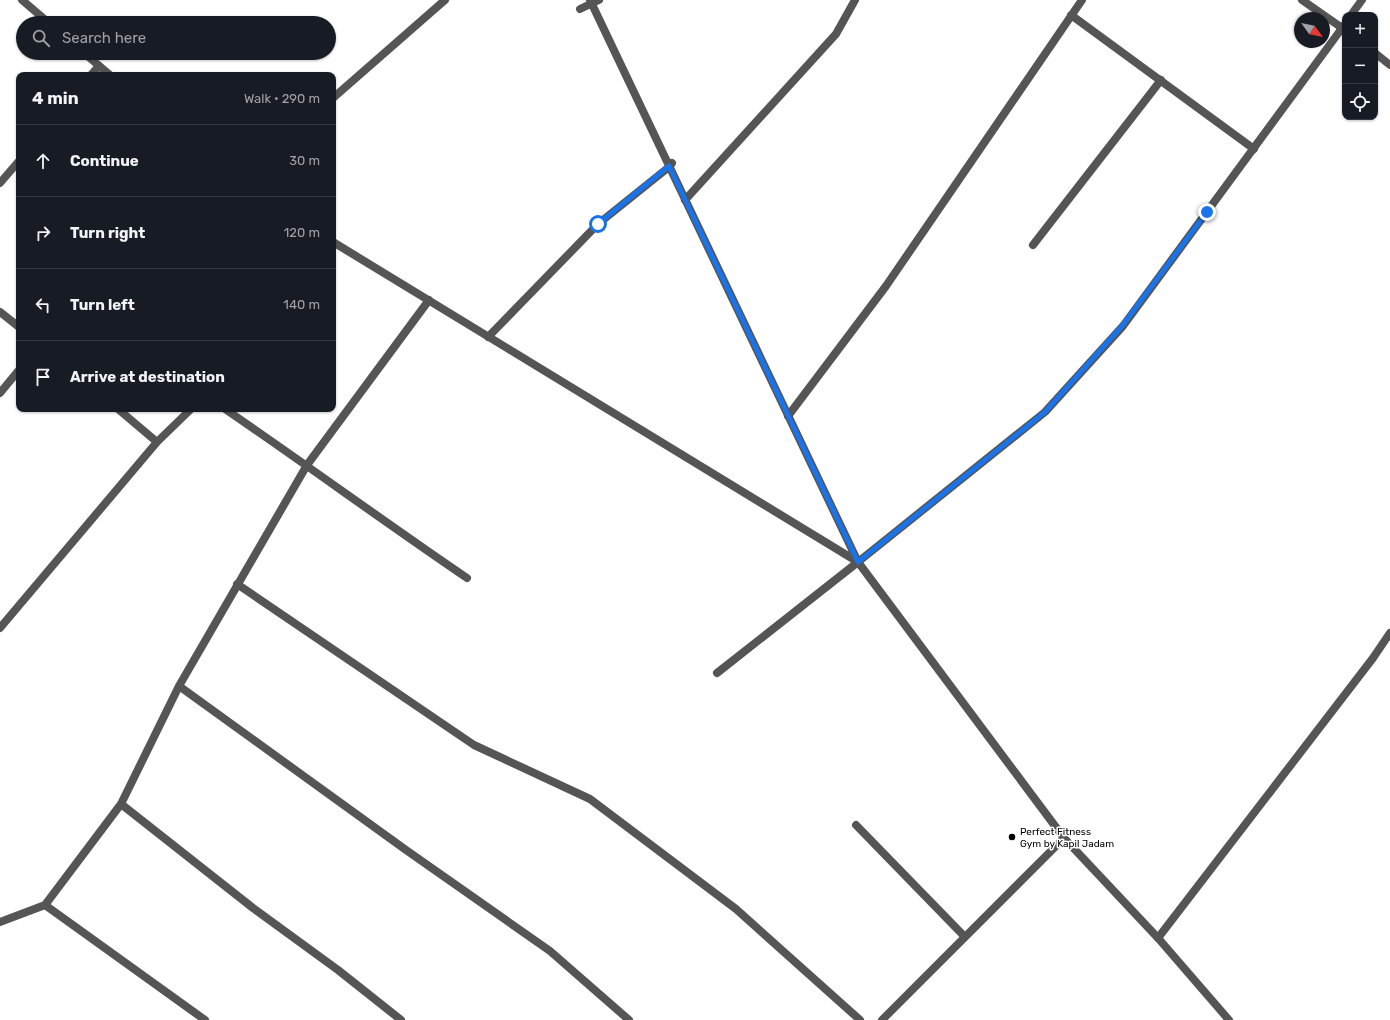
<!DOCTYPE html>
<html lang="en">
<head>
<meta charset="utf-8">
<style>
	:root { --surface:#171b24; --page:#242831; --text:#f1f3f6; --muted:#9ea1a6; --line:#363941 }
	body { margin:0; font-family:Rubik,sans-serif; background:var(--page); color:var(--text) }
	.controls { position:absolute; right:12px; top:12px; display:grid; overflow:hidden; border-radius:8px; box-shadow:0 1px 3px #0004 }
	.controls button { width:36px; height:36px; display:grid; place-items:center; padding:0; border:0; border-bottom:1px solid var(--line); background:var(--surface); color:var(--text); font:20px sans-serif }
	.compass { position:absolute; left:1294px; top:12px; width:36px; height:36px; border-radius:50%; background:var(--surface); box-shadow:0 1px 3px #0004; rotate:123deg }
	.stop { position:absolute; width:12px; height:12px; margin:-9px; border:3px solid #1a73e8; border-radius:50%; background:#fff }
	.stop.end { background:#1a73e8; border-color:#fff; box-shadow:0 1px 4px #0008 }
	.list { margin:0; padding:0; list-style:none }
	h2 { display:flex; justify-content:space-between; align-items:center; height:52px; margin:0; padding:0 16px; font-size:17px }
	h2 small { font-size:13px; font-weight:400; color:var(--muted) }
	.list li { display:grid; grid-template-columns:26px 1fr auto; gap:12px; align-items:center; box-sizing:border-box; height:72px; padding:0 16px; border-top:1px solid var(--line) }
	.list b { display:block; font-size:15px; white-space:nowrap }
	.list em { font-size:13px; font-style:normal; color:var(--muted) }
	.icon { flex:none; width:22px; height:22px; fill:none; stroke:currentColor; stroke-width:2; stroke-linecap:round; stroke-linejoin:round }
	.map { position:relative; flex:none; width:1390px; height:1020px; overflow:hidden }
	.search { position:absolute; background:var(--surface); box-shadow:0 1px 3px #0004; left:16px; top:16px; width:320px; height:44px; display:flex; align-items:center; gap:10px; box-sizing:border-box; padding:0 14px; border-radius:22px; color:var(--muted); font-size:15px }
	.panel { position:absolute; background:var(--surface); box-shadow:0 1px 3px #0004; left:16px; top:72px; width:320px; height:340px; border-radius:8px }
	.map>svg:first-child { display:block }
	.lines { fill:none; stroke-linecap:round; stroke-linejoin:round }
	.minor { stroke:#555; stroke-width:8 }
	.tertiary { stroke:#555; stroke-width:8 }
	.route { stroke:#1a73e8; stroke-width:5 }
	.poi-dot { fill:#000; stroke:#fff; stroke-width:1.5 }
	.labels { text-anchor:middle; stroke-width:3; stroke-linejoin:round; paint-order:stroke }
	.poi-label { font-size:10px; fill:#000; stroke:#fff; text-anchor:start }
</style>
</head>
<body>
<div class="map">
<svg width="1390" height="1020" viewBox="0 0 1390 1020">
	<rect width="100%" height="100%" fill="#fff"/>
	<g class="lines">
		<path class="minor" d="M1302,0L1345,30
			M580,9L599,0
			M1071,15L1254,149
			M1375,53L1390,65
			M91,75L99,66
			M0,183L19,161
			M685,200L836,34L855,0
			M1033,245L1161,80
			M0,312L19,327
			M488,337L598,224L669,167L672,163
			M0,393L19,370
			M225,409C307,465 386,523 467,578
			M788,416L886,286L1082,0
			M157,442L191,409
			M237,584L474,745L590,799L736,909L860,1020
			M0,628L157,442L118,409
			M717,673L858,562
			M179,686L406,850L550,951L629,1020
			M121,804L253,908L338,970L401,1020
			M856,825L965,937
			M0,922L45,905
			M1158,938L1373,658L1390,633
			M205,1020L45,905L121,804L179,686L307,465L429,300
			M882,1020L1064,838"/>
		<path class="tertiary" d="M22,0L49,23
			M590,0L858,562L1064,838L1158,938L1229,1020
			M1351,15L1362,0
			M84,53L110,75
			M333,98L445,0
			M333,242L858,562L1045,412L1123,326L1345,24"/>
	</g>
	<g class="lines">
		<path class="route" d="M598,224L669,166L858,562L1045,412L1122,326L1207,212"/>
	</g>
	<circle class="poi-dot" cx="1012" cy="837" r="4"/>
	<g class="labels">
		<g class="poi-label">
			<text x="1020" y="835">Perfect Fitness<tspan x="1020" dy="12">Gym by Kapil Jadam</tspan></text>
		</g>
	</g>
</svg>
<div class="controls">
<button>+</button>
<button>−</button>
<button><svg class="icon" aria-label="locate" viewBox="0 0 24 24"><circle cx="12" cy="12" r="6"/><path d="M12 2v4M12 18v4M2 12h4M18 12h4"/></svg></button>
</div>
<svg class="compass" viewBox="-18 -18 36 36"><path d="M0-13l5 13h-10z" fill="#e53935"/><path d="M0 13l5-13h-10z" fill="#9ea1a6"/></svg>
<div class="stop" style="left:598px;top:224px"></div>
<div class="stop end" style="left:1207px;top:212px"></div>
<div class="search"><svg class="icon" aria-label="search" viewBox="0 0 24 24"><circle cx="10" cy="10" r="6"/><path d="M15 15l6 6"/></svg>Search here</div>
<section class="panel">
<h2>4 min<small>Walk · 290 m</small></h2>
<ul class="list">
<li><svg class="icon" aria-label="ahead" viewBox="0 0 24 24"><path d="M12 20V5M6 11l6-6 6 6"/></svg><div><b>Continue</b></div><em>30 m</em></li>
<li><svg class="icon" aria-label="right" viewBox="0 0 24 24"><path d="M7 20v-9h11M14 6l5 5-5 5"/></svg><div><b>Turn right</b></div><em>120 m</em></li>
<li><svg class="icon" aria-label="left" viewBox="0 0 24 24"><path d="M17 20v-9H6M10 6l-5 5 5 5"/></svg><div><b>Turn left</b></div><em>140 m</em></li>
<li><svg class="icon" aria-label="arrive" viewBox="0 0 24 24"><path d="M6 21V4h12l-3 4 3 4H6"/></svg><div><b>Arrive at destination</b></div></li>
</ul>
</section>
</div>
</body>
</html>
